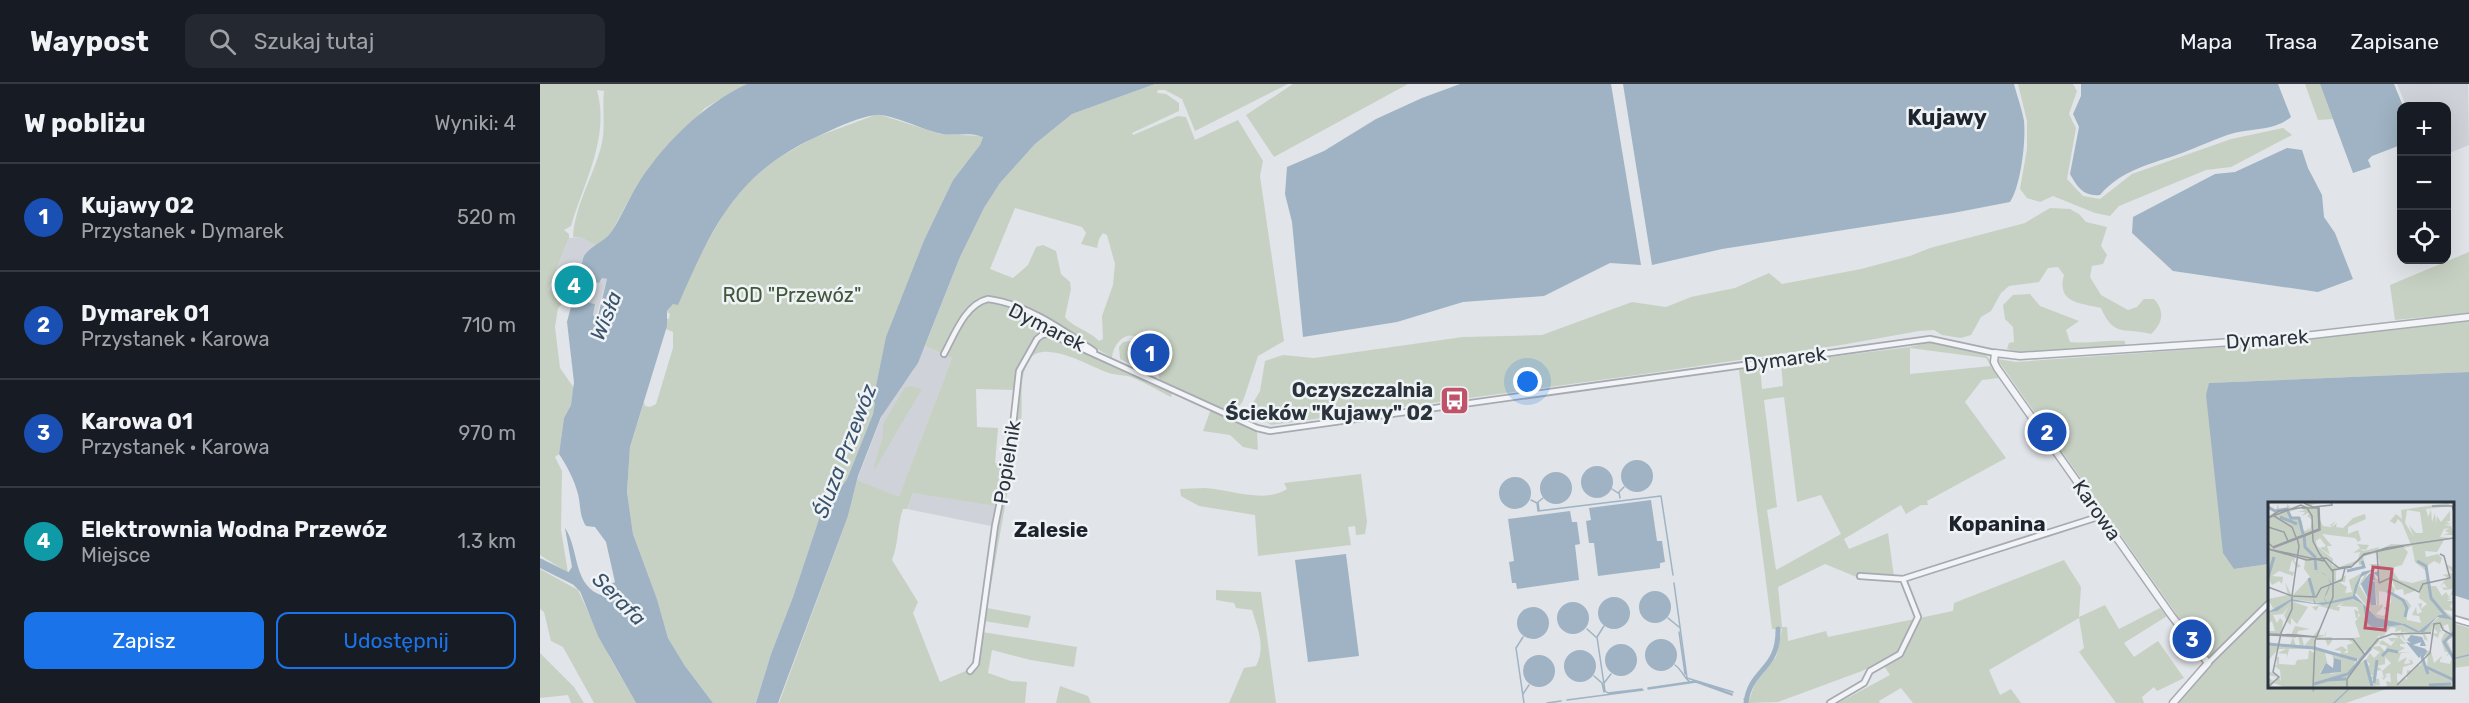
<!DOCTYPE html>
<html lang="pl">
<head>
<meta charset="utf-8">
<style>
	:root { --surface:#171b24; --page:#242831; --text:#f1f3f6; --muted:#9ea1a6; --line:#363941; --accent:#1a73e8 }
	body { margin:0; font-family:Rubik,sans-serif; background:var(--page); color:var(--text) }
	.controls { position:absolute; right:18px; top:18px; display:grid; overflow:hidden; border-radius:12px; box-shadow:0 6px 24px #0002 }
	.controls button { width:54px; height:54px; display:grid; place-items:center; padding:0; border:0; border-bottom:2px solid var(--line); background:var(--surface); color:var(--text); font:30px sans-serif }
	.you { position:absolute; left:988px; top:298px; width:21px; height:21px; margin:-15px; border:4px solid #fff; border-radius:50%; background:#1a73e8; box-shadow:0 0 0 9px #1a73e833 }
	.badge { display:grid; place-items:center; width:39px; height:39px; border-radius:50%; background:var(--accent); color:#fff; font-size:20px; font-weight:700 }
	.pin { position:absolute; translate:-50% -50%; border:3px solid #fff; box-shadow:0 2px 6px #0006 }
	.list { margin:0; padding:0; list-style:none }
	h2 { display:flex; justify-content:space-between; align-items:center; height:78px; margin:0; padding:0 24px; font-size:26px }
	h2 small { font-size:20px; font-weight:400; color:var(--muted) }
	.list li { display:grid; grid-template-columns:39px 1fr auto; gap:18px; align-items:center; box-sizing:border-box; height:108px; padding:0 24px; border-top:2px solid var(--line) }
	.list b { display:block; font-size:22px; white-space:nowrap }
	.list p { margin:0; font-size:20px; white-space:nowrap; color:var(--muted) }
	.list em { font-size:20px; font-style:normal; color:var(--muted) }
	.actions { display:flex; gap:12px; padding:18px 24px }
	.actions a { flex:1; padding:14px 0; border:2px solid var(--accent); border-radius:12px; text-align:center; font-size:21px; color:var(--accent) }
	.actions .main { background:var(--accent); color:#fff }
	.icon { flex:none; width:33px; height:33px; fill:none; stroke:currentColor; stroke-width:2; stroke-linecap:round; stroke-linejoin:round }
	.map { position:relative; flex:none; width:1929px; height:619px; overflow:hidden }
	header { display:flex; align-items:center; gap:36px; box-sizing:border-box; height:84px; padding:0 30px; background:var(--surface); border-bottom:2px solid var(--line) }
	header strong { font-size:28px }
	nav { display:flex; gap:33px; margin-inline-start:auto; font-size:21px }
	.search { width:420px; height:54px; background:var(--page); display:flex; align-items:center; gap:15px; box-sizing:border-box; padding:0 21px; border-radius:12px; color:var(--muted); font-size:22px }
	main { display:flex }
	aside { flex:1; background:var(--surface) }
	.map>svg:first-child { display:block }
	.built { fill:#cfd3d9 }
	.green { fill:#c7d1c3; fill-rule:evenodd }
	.water { fill:#9fb3c4 }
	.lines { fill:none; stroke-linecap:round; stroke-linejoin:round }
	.stream { stroke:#9fb3c4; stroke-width:1.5 }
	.canal { stroke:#9fb3c4; stroke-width:5 }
	.river { stroke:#9fb3c4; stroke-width:9 }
	.minor-casing { stroke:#a7abb1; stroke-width:8 }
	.tertiary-casing { stroke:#a7abb1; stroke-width:9 }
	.minor { stroke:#f3f4f7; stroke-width:4.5 }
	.tertiary { stroke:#f3f4f7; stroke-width:6 }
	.labels { text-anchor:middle; stroke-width:5; stroke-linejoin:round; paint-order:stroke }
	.park-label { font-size:20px; fill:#41583a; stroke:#f0f3f5 }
	.street-label { font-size:20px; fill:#2b333d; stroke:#f0f3f5 }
	.poi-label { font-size:20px; font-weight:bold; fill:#2b333d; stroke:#f0f3f5; text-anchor:end }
	.water-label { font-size:21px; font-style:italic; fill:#39536d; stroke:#f0f3f5 }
	.neighbourhood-label { font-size:21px; font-weight:bold; fill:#1d242e; stroke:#f0f3f5 }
	.quarter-label { font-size:22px; font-weight:bold; fill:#1d242e; stroke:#f0f3f5 }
	.inset-river { fill:none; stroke:#9fb3c4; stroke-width:3 }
	.inset-road { fill:none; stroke:#989da4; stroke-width:1.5 }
	.view { fill:#bf536a; fill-opacity:0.15; stroke:#bf536a; stroke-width:3 }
	.inset-edge { fill:none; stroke:#2b333d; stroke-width:3 }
</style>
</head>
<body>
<header>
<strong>Waypost</strong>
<div class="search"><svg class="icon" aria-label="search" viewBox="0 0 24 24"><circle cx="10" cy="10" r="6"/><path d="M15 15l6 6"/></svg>Szukaj tutaj</div>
<nav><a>Mapa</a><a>Trasa</a><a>Zapisane</a></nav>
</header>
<main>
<aside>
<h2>W pobliżu<small>Wyniki: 4</small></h2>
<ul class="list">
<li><span class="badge" style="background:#1a4fb4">1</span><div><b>Kujawy 02</b><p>Przystanek · Dymarek</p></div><em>520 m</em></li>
<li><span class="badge" style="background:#1a4fb4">2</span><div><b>Dymarek 01</b><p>Przystanek · Karowa</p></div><em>710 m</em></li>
<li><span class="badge" style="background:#1a4fb4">3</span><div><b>Karowa 01</b><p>Przystanek · Karowa</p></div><em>970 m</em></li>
<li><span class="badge" style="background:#0f9aa8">4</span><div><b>Elektrownia Wodna Przewóz</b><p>Miejsce</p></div><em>1.3 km</em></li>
</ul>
<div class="actions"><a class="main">Zapisz</a><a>Udostępnij</a></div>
</aside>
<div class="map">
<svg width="1929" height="619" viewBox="0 0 1929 619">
	<rect width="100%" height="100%" fill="#e1e4e8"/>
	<path class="built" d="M1857,0H1928L1929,61L1907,70L1906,22H1866Z
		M40,153L57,162L50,166L42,177L41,194L59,199L62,194L67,195L56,233L53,231L55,220L33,217L8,207L29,154Z
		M385,262L412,274L359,414L317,396L345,324L373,287Z
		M373,409L424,415L457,422L451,442L367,425Z"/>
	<path class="green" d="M0,0H207L165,24L98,99L71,149L57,162L40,153H33C35,121 53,93 61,63C66,44 62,26 64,7L57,6C70,54 44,97 31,142L24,146L29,150V154L8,206L27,215L18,224L15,243L20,284L34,304L31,321L24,334L19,370L15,373L22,387L21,446L28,489L0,471Z
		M615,0H748L655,47L642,15L625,6H618L617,9L626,10L639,19V27L592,49L593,51L638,32L646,33L655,56L698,36L723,77L720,92L744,257L718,272L703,317L699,322L700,332L620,296C616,286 614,270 607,261C593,242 574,254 572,274L511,236L468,215H460V220L509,240L488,265L490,268L501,254L507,251L633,306L631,313C619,307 606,299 594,294C585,290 575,292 566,288C550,282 502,254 489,276C475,300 487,326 478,348L447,524L491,532L488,544L444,537L458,433L471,374L475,306L436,305L437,343L458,344L455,379L467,381L457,422L373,409L367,425H363C357,441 359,459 352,476L378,518L373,529L400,598L428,586L431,589L439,582L442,548L537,563L534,583L491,576L452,566L448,589L471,597L487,598L485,619H239L308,432L317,396L359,413L412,274L385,262L420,173L444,124L460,99L495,60L532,30ZM475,124L542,143L546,149L541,160L557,164L559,155L563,149L567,151L575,180L573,201L562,232L563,255L559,257C549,246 533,244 525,233L531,205L530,198L521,190L516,167L503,161L496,163L488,181L473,194L450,185Z
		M753,0H868L734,73L706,31Z
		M1478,0H1533L1537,7L1529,30L1536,44L1527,95L1543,112L1560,115L1592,90L1691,55L1743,44L1752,51L1691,83L1666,86L1579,122L1570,132L1555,129L1513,112L1500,118L1487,114L1480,105L1487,65V37Z
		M1765,0H1780L1793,35L1778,36Z
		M338,30L400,50L443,52L440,61L413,96L385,154L333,330L307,395L280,432L253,513L231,570L216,619H173L145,582L128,554L117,515L93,450L87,408L90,363L104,318L105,322L110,323L116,320L133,264V248L126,245V234L129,235L130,230L127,228L191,117L210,97L235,76L273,54Z
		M1510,124L1530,125L1539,130L1546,138L1567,143L1561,162L1567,171L1563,180L1552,182L1550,193L1561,211L1588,226L1597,223L1604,215H1614C1625,227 1623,239 1611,250C1587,243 1574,255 1561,224C1542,219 1516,220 1524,191L1518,183L1508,184L1499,198L1469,202L1461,209L1451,227L1441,233L1431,251L1421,254L1402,251L1394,246L1379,247L1301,261L1104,290L731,341L709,326L720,307L725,277L743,271L774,274L923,253L1002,251L1092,218L1126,223L1151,213L1195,204L1229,189L1242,200L1321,185L1370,172L1390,164L1485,139Z
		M1929,168V229L1855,236L1850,201Z
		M1490,210L1500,222L1539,237L1526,246L1530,258C1549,260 1566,256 1585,257V262L1481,269L1467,265L1469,259L1474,258L1473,243L1465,235L1463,221L1473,211Z
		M1929,237V288L1669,299L1694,485L1729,480L1730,515L1668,575L1457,275L1476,278L1713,261Z
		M590,257C604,259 608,276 608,289L580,275L579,263L583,258Z
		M1390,258L1437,266C1446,269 1449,274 1453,281L1451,283L1459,294L1442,296L1425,318L1466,374L1387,417L1388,421H1381L1366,430L1361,421L1304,455L1309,465L1348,449L1354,493L1320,489L1319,494L1285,480L1238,503L1242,543H1247L1248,557L1286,547L1288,553L1413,527L1414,519L1524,476L1541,503L1539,533L1565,521L1579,545L1620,524L1627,532L1584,559L1594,573L1618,557L1644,594L1617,607L1614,603L1602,613L1604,619H1576L1539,568L1544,564L1539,534L1449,586L1460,611L1471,605L1481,619H1373L1361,604L1339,617L1340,619H1298L1350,591L1341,577L1322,587L1238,618L1208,619L1215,599L1236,573L1242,545H1232L1199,286L1220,281L1222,305L1243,302L1241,279L1370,263ZM1370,264L1446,274L1451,282L1370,290ZM1244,313L1257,418L1281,411L1301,450L1236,486L1227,426L1237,423L1224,316Z
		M372,302L382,305L335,385L334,382L343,352V340L365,303Z
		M671,325L714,344L717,347L718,366L703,363L690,351L663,347Z
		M821,390L827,438L825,450L816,451L815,442L808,443L811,461L718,472L715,431L659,422L641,412L640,405C648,405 656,404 664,404C690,405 723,420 747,405L744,399Z
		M0,485L38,506L70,574L96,619H54L23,563L11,557L4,528L0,525Z
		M676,506L721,508L736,619H689L704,584L716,582C726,563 718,546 712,526L696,524L694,519L676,516Z
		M1729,524L1730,602L1852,603L1806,619H1637L1684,567Z
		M1913,539L1929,544V582L1913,584Z
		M0,569L34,603L44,619H31L28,611L0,614Z
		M520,602L548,612L551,619H516Z"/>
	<path class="water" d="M207,0H615L532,30L495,60L460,99L444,124L420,173L378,279L341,333L318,392L308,432L238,619H216L231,570L253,513L280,432L307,395L333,330L335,319L333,317L346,253L385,154L413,96L440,61L443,53C429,47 412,53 398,49C384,46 348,29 336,31C319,33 300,42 285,49C198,86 174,139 138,221L133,220L127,227V242L90,363L87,408L93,450L117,515L128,554L145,582L173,619H96L58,552L36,497L28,489L32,483L25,444C40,466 32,503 64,512L69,501L75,498L66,458L55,443L46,442C39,431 41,422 38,410C34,395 27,382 19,370L24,334L31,321L34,298L27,238L33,215L55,220L53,231L55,233L58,232L67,195L62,194L59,199L41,194C42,188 41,178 44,172C51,161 65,158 72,147C82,132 89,114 99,98C126,57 163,21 207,0Z
		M920,0H1071L1101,181L1070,179L1004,212L923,218L857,238L763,253L752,138L745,110L747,83L784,67L836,35L882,14Z
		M1083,0H1474C1477,12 1482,25 1484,37C1486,57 1481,101 1470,118L1413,129L1182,165L1112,181Z
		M1541,0H1738L1751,33C1734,47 1715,44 1694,49C1676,54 1659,63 1642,69C1612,80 1582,85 1560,111C1544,113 1537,103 1530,90L1539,43L1533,30L1541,12Z
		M1780,0H1854L1863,22L1861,63L1858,62L1832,72L1828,76L1831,83L1813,89Z
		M1747,64L1762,66L1768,84L1782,111L1784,133L1795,149L1813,195L1778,208L1633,187L1592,149L1593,133L1675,90L1695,88Z
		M1929,288V516L1913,511L1912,420H1730L1729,480L1694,485L1683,469L1666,311L1669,299Z
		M1081 392a16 16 0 1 1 32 0a16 16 0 1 1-32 0Z
		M1041 398a16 16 0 1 1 32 0a16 16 0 1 1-32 0Z
		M1000 404a16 16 0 1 1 32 0a16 16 0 1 1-32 0Z
		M959 409a16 16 0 1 1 32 0a16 16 0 1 1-32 0Z
		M1111,416L1117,457H1122L1125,478L1120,479V484L1058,492L1054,459H1049L1046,437L1051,436L1049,424Z
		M1030,427L1032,438H1037L1040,460L1035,461L1039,496L977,505L976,499H972L969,478L974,477L968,435Z
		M806,470L819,572L768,578L755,476Z
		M1099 523a16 16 0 1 1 32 0a16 16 0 1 1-32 0Z
		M1058 529a16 16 0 1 1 32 0a16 16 0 1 1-32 0Z
		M1017 534a16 16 0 1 1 32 0a16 16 0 1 1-32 0Z
		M977 539a16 16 0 1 1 32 0a16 16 0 1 1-32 0Z
		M1105 571a16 16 0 1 1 32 0a16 16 0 1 1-32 0Z
		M1065 576a16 16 0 1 1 32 0a16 16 0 1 1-32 0Z
		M1024 582a16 16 0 1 1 32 0a16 16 0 1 1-32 0Z
		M983 587a16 16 0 1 1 32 0a16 16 0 1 1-32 0Z"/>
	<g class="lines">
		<path class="stream" d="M1072,405L1078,409
			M1080,414L1079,408L1084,403
			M991,416L997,419L998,427L1121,412L1133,491
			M999,426L998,418L1003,414
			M1134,499L1147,594L1193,608
			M1128,534L1139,543
			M1064,542L1057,553L1065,607L1068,609L1102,605
			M1047,545L1057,554
			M1139,548L1145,590
			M983,553L976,564L984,619
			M1912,575L1929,571
			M1135,581C1142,586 1145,595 1149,597
			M1054,592L1062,599L1064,608
			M1064,599L1071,590
			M1108,604L1156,597L1192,610
			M1108,605L1156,598L1192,611
			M1773,607L1775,602
			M983,610L989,601
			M1204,615L1206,616
			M1027,616L1103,606
			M1007,619L1021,617
			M1794,619L1812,602"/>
		<path class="canal" d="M1206,619C1210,584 1239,587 1238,545"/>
		<path class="river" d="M0,479L36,497L44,505"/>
		<defs>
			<path id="minor" d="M404,270C414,252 425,220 448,215C487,220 523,246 554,267
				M1320,492L1363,495L1561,432
				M1912,534L1929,539
				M1668,579L1730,518
				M430,587L436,580L455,442L470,368L479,287L497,255L502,251L508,250L519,254L717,344L730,347L1390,255L1455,269
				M1290,619L1324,599L1330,587L1360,570L1378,533L1363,495"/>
			<path id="tertiary" d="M1633,619L1668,579L1631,531L1457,284L1454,278L1455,269L1480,272L1738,255L1929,233"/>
		</defs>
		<use href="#minor" class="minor-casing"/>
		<use href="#tertiary" class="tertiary-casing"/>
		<use href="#minor" class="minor"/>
		<use href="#tertiary" class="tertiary"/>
	</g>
	<defs>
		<symbol id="bus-square" viewBox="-11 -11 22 22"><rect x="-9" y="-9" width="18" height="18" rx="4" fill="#bf536a" stroke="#f0f3f5"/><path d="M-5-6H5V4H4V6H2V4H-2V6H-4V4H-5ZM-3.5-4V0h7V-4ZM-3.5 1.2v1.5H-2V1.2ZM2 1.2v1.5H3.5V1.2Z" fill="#fff"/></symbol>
	</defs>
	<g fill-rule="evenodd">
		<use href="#bus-square" x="898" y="300" width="33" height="33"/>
	</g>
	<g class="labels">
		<g class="park-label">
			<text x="252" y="218">ROD "Przewóz"</text>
		</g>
		<g class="street-label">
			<text transform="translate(507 243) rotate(27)" y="7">Dymarek</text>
			<text transform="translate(1727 255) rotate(-4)" y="7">Dymarek</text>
			<text transform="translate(1245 275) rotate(-8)" y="7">Dymarek</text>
			<text transform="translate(467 378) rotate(-81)" y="7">Popielnik</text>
			<text transform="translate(1557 426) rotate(55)" y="7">Karowa</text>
		</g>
		<g class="poi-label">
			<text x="893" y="313">Oczyszczalnia<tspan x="893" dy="23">Ścieków "Kujawy" 02</tspan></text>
		</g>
		<g class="water-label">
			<text transform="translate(66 232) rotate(-68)" y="7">Wisła</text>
			<text transform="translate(305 367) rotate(-69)" y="7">Śluza Przewóz</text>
			<text transform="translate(79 515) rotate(45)" y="7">Serafa</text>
		</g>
		<g class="neighbourhood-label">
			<text x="1457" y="447">Kopanina</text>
			<text x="511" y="453">Zalesie</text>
		</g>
		<g class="quarter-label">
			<text x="1407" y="41">Kujawy</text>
		</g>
	</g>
	<g transform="translate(1728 418)">
		<rect width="186" height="186" fill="#e1e4e8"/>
		<path d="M36,0H55L40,4L52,5L51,16L55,24L63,25L62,23L68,19L62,26L69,21L68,25L75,26L85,16L97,12L98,17L80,25V32L90,28L93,38L90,40L87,36L54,32L64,44H59L62,53L52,46L58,44L52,36L48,39L49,44L65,57L64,63L71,65L90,58L92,50L85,51L92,46L89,42L101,43L98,48L92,47L96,49L111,45L110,49L123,42L143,43L134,21L130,17L127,22L122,19L128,12L134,17L133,8L179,1L184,4L158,7L160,15L163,8L164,20L167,11L168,21L169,14L173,20L182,9V19L178,20L183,22L176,23L183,24L186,33H175L181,31L177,29L181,26L176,27L172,35L185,36L176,38L169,50L157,49L158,55L170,52L174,56L172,62L166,59L159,64L162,84H168L174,94L178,90L181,95L185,87L176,88L174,85L179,86L176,81L171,86L179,75L174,73L185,71L181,66L179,70L178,62L186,66V95L183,92L182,95L179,97L185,96L179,99H186L182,104L186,109L175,108L186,116L171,113L151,129L134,121L111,125L102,120L101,112L108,116V115L87,90L98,71L105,69L99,72L97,80L107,78L106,71L108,77L112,76L110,64L105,65L101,62H112L109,51L95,54L97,63H91V60L68,69V79L78,73L77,80H71L79,85L77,91L84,90L81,78L94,71L86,94L54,101L23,97L8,106L0,107L5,106L0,97L20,93L17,80L24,94L42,75L36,67L37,59L28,55L26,59L33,64L29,66L24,58L21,69L26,70L25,74L11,69L4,74L15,75L14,82L11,79L4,83L0,76V15L8,9L0,8V4L8,9L10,2L11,7H19V2L24,7L38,4ZM32,6L37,8L30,10H37L34,14L43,10L39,14L44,18L42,28L39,25L40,28L35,29L34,19L21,14V10ZM139,8L152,10L155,31H148L141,23L146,35L137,21ZM144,44L147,60L158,69L159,77L144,81L131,78L123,66L134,63L140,50L136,46ZM124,78L128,88L135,87L136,93L152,87L151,96L159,102L153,107L154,101L150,102L154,110L149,112L148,105L144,113L151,114L153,121L139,118L138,112L143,104L139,98L125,94L127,87L120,80ZM107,79L109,103H103L91,83ZM111,89L123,91V100L120,105H116V107L121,110L115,114L108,112L115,105L114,102L111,104ZM84,97L95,102L104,126L134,123L153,131L172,114L186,118V135L179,138L186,154V186H89L119,185L118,179L123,180L122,171L117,172L121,177L118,174L116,178L113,175L116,176L114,169L123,161L117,155V162L109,164L114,168L106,169L109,173L106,176L111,177L112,183L105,184L106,175L103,179L102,175L106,173H101L99,165L102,162L98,158L102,151L106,156L112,150L104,146L94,150L97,153L93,158L65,153L88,158L85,164L96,159L103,184L45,186V179L44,186H18L6,181L1,186L0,176L8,180V177L10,175L0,173L1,170L9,172L13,179L12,168L5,163H9L8,155H11V162L27,163L29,158L40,157L41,148L46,151V147H21L19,156V152L10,151L18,147H10L0,159L2,140L6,144L21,145L25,135L28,144H32L30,133L39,135H34L36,144L52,126L51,133H57V129L58,133L52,135H64V139L60,144L57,137L48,138L46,146L72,153L73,149L66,148L74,144L79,148L76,151H80L79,143L85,141L79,137L92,135L87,120L92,113L90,111V116H88L86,107L91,110L89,105L72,104L76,100L68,105H72L71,109L51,104L48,109L44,105ZM180,122L182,131L177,130L173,138L177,150H181L178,154L182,152L184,156L182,162L172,160V158L174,155V154L166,161L163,149H155V154L160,153L159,165L155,156L157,162L152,160L153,164L150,162L145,169L139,168V178L136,175L130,181L129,177V171L134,173L135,165L145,162L144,157L143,159L140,158L142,157L143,156L140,158L143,161L136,162L139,155L130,160L133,151H143L130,150L137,146L132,144V142H138L132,136L133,132H125L131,136H120L124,140L128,137L123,144L114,138L111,142L119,144L117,150L112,144L105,145L112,139L109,136L111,133L113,137L123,125L128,126L127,130L133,128V134L138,140L134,130L155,133L159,147L156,137L160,139L157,132H163L164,124L170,131L163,132L166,137L165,133L170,136L172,129L175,133L172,126L177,127L175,124ZM57,151L64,153L66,159V156L73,158L68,161L73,162V170L63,172L60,170L63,171L62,166L51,172L58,161L60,164ZM23,99L40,105L29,122L23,116V123L19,120L16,113L21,104L15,112L5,113L9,121L12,116L15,119L14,133H23L27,124L42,127L30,129L28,136L0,133V124L1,129H7L4,119L0,122V110Z" fill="#c7d1c3" fill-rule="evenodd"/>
		<path d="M48,63L49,71H54L60,75L63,81L59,92L56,96L59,100L85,94L87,84L94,70L107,67L93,75L87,93L109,116L137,122L151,129L171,113H179L186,118L169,115L156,130H148L134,123L105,126L98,120L95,102L85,97L55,103L23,99L9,109L0,110L23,97L46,101L45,96L48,101L58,100L56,97V96L62,81L60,75L55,71H50L49,70ZM111,69L110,75L106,71L107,78H102L107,80L108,103H103L93,82L101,72ZM143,133L154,135L158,144H152L153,140L145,143L158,147L151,156L138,140L143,141L139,138ZM66,156L73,158V170L52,172L58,161L65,166Z" fill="#9fb3c4"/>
		<path class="inset-river" d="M0,5L7,9L19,7L23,16H31L35,32M12,15L29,22M36,33L37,45L47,55L48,68M149,59L158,64L163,96L178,114M79,69L96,65L94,59M0,75L6,55M41,76L46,94M119,89L135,98L139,106L137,115M186,130L176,140L186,157M0,142L46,146L89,158M158,148L154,155L160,172M114,154L120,148L130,150M97,158L104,184M158,165L186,178M60,178L78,177M106,181L109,158M46,182L80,172L103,146M161,183L183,182"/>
		<path class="inset-road" d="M36,1L45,5L64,3L63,0M164,4H184L186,10M6,14L24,25L28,35M0,16L33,3L39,6L44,14L45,39L51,51M0,16L11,9L38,5M0,25L16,30L20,39M0,41L5,45L51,27L50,6H34M5,46L52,28L51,5M0,47L56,59M0,47L39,58L58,56L71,66L84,64L96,52L136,44M109,50L111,81M51,51L65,70M64,68L83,65L96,53L118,46L186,36M111,81L122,76L151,90L155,82L182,76L176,54L172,52M0,85L24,94M24,94L48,95L53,86L74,78L77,66M24,94L31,44L29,36M0,132L29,133L49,135L0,133M49,137H85L97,153M96,154L110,137L124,132L163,131M129,183L162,151L166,122L172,121L175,128L186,134M0,185L11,175L5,170L13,131L24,107V95M79,185V177L96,154M45,186L47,139L65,95V67M105,186H170"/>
		<path class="view" d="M105,65L124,67L117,128L97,126Z"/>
		<rect width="186" height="186" class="inset-edge"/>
	</g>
</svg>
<div class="controls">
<button>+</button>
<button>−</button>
<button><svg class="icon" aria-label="locate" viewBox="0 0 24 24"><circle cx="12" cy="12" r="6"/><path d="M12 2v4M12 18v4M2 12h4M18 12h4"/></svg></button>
</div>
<div class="you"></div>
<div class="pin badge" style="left:610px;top:269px;background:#1a4fb4">1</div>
<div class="pin badge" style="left:1507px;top:348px;background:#1a4fb4">2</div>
<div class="pin badge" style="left:1652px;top:555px;background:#1a4fb4">3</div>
<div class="pin badge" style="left:34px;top:201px;background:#0f9aa8">4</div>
</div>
</main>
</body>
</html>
